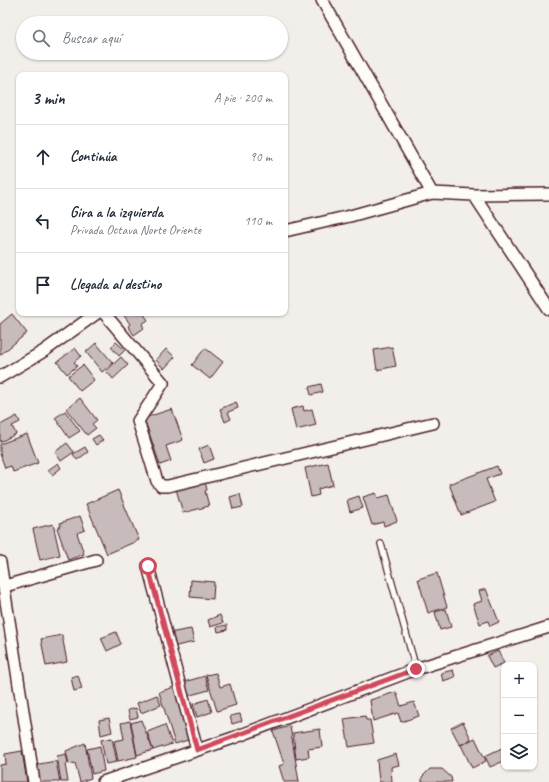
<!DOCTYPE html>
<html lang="es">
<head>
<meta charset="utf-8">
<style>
	:root { --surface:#fff; --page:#f6f6f7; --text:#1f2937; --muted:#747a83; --line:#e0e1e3 }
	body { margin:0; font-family:Caveat,sans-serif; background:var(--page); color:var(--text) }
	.controls { position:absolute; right:12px; bottom:12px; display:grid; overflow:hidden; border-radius:8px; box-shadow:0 1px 3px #0004 }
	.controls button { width:36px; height:36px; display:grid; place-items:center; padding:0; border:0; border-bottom:1px solid var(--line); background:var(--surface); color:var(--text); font:20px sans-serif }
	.stop { position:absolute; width:12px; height:12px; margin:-9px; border:3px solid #d1495b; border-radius:50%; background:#fff }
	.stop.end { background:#d1495b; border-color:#fff; box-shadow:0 1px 4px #0008 }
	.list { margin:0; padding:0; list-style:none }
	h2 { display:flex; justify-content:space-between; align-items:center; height:52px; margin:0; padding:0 16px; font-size:17px }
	h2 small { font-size:13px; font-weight:400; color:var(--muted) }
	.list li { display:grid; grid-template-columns:26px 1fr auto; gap:12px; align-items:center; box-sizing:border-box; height:64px; padding:0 16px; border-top:1px solid var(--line) }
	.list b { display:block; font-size:15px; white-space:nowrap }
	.list p { margin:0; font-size:13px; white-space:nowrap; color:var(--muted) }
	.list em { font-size:13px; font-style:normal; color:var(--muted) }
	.icon { flex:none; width:22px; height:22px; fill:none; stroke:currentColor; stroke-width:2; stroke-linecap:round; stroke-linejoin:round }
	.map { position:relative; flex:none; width:549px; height:782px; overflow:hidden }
	.search { position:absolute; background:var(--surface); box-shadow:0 1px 3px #0004; left:16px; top:16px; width:272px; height:44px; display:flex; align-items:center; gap:10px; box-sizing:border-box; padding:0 14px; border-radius:22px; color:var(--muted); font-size:15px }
	.panel { position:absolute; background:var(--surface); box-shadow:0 1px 3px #0004; left:16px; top:72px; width:272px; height:244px; border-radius:8px }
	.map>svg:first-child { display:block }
	.building { fill:#c8bbbb; stroke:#4a1f2b }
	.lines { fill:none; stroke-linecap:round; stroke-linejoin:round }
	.lane-casing { stroke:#4a1f2b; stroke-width:8 }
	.street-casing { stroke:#4a1f2b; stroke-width:14 }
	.lane { stroke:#fdfcf7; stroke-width:5.5 }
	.street { stroke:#fdfcf7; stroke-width:11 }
	.route { stroke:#d1495b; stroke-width:5 }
</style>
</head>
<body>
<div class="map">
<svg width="549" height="782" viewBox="0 0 549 782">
	<rect width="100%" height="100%" fill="#f2efeb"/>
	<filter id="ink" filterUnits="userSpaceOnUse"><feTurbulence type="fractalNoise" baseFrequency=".025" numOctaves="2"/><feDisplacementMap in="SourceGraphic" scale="8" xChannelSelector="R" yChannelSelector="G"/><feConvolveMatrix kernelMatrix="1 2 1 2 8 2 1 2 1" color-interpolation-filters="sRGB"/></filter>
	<g filter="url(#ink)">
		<path class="building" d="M125,313H143L148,320L142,324L144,328L134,335L128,326L130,324L123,314Z
			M12,314L27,333L0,355V324Z
			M116,342L125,350L119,356L111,347Z
			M96,343L113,363L102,372L86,352Z
			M392,347L396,366L377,370L374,350Z
			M75,348L81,356L74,362L77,366L67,374L57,362Z
			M205,348L223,362L210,379L192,365Z
			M166,349L175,357L164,369L156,360Z
			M121,357L128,365L113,379L106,371Z
			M83,365L94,380L80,391L68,376Z
			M321,384L323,392L311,395L309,387Z
			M80,398L97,420L92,424L96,428L87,435L66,409Z
			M236,402L238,408L228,412L231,419L225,422L220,409Z
			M303,406L304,411L312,409L316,425L296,430L291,409Z
			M172,409L183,440L166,446L171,461L160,465L144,418Z
			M65,411L80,431L69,438L55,418Z
			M17,416L20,422L12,426L16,434L0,442V425Z
			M27,434L38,463L13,472L11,466L5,468L0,454V444Z
			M99,435L103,440L96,445L92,439Z
			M67,443L74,452L61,461L55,452Z
			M209,445L214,459L204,463L199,449Z
			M85,447L88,452L77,460L73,454Z
			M58,463L61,468L52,475L48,470Z
			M328,463L333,485L318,489L319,495L311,497L305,468Z
			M497,466L500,474L486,479L495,502L461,515L449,484Z
			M205,481L207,490L205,491L209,506L183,513L176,489Z
			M118,490L139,540L107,554L86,504Z
			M376,493L378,498L389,495L397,521L384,526L383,522L372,525L363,497Z
			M240,494L243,507L233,509L230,497Z
			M359,496L363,508L350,512L347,500Z
			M80,516L85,530L77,533L84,554L68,560L57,528L61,526L60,523Z
			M53,524L60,555L40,560L33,529Z
			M437,573L447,607L428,613L418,579Z
			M191,580L214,582L213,599L190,597Z
			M486,589L499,622L490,626L488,621L480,624L473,604L482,601L479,591Z
			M446,609L451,627L440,630L435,612Z
			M220,615L223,623L210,627L208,620Z
			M227,625V630L218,632L217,627Z
			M191,629L194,642L172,647L169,633Z
			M116,632L121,644L107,651L101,638Z
			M62,635L67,662L46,666L41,639Z
			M498,651L504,663L493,668L487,656Z
			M453,670L455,677L443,681L441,673Z
			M216,673L220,687L230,684L236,705L217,711L206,675Z
			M78,675L82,689L74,691L71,677Z
			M205,676L209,690L187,696L184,682Z
			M174,687L191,739L175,744L159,692Z
			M396,692L401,706L414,702L419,716L401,722L398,713L373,721L370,700Z
			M157,695L161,705L141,713L137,703Z
			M208,699L212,712L197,717L193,704Z
			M136,708L138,717L130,719L128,710Z
			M240,714L242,721L232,724L230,716Z
			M365,716L366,720H370L374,743L349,747L344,719Z
			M109,718L112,732L101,735L99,720Z
			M141,720L153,750L137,755L131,723Z
			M130,721L137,757L118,761L114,741L124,739L121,723Z
			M463,722L471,739L460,745L451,728Z
			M165,725L172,744L153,750L147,732Z
			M290,726L299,782H284L279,766L284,764L273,731Z
			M320,729L322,747L308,749L309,757L296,759L293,733Z
			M112,738L117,762L106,764L101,740Z
			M475,738L486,761L472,768L461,745Z
			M85,743L91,778L80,782L75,763L69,764L66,751Z
			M100,746L104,771L92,774L87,749Z
			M504,747V761L490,767L485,756Z
			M22,751L27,782H0V765L6,764L5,754Z
			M66,754L68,763L65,764L68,782H61L57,756Z
			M396,754L399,765L391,767L392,782H379L377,760Z
			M56,761L60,782H37L34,765Z
			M430,769H442L451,777L452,782H422V777Z"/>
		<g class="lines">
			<defs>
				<path id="lane" d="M381,544L416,669"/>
				<path id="street" d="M322,0L432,193
					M474,195L549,309
					M285,231L350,216L432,193L474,195L549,194
					M104,313L163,383L138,421L157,481L161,486H168L433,423
					M0,377L44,351L97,313
					M0,562L34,782
					M148,566L197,750
					M5,586L96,560
					M103,782L233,738L416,669L549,627"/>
			</defs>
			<use href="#lane" class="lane-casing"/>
			<use href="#street" class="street-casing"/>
			<use href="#lane" class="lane"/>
			<use href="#street" class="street"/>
		</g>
	</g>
	<g class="lines" filter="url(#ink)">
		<path class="route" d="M148,566L197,750L416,669"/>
	</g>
</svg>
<div class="controls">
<button>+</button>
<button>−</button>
<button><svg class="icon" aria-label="layers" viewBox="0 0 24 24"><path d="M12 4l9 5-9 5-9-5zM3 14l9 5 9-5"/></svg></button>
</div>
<div class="stop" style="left:148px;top:566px"></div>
<div class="stop end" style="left:416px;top:669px"></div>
<div class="search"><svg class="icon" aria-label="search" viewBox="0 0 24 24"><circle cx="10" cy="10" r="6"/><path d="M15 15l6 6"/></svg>Buscar aquí</div>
<section class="panel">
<h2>3 min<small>A pie · 200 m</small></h2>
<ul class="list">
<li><svg class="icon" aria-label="ahead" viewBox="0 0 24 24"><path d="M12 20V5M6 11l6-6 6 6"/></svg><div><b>Continúa</b></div><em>90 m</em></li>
<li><svg class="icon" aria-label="left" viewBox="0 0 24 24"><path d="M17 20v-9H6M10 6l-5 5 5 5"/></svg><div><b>Gira a la izquierda</b><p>Privada Octava Norte Oriente</p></div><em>110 m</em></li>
<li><svg class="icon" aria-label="arrive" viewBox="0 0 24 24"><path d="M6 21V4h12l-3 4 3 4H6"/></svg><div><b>Llegada al destino</b></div></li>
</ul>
</section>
</div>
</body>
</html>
